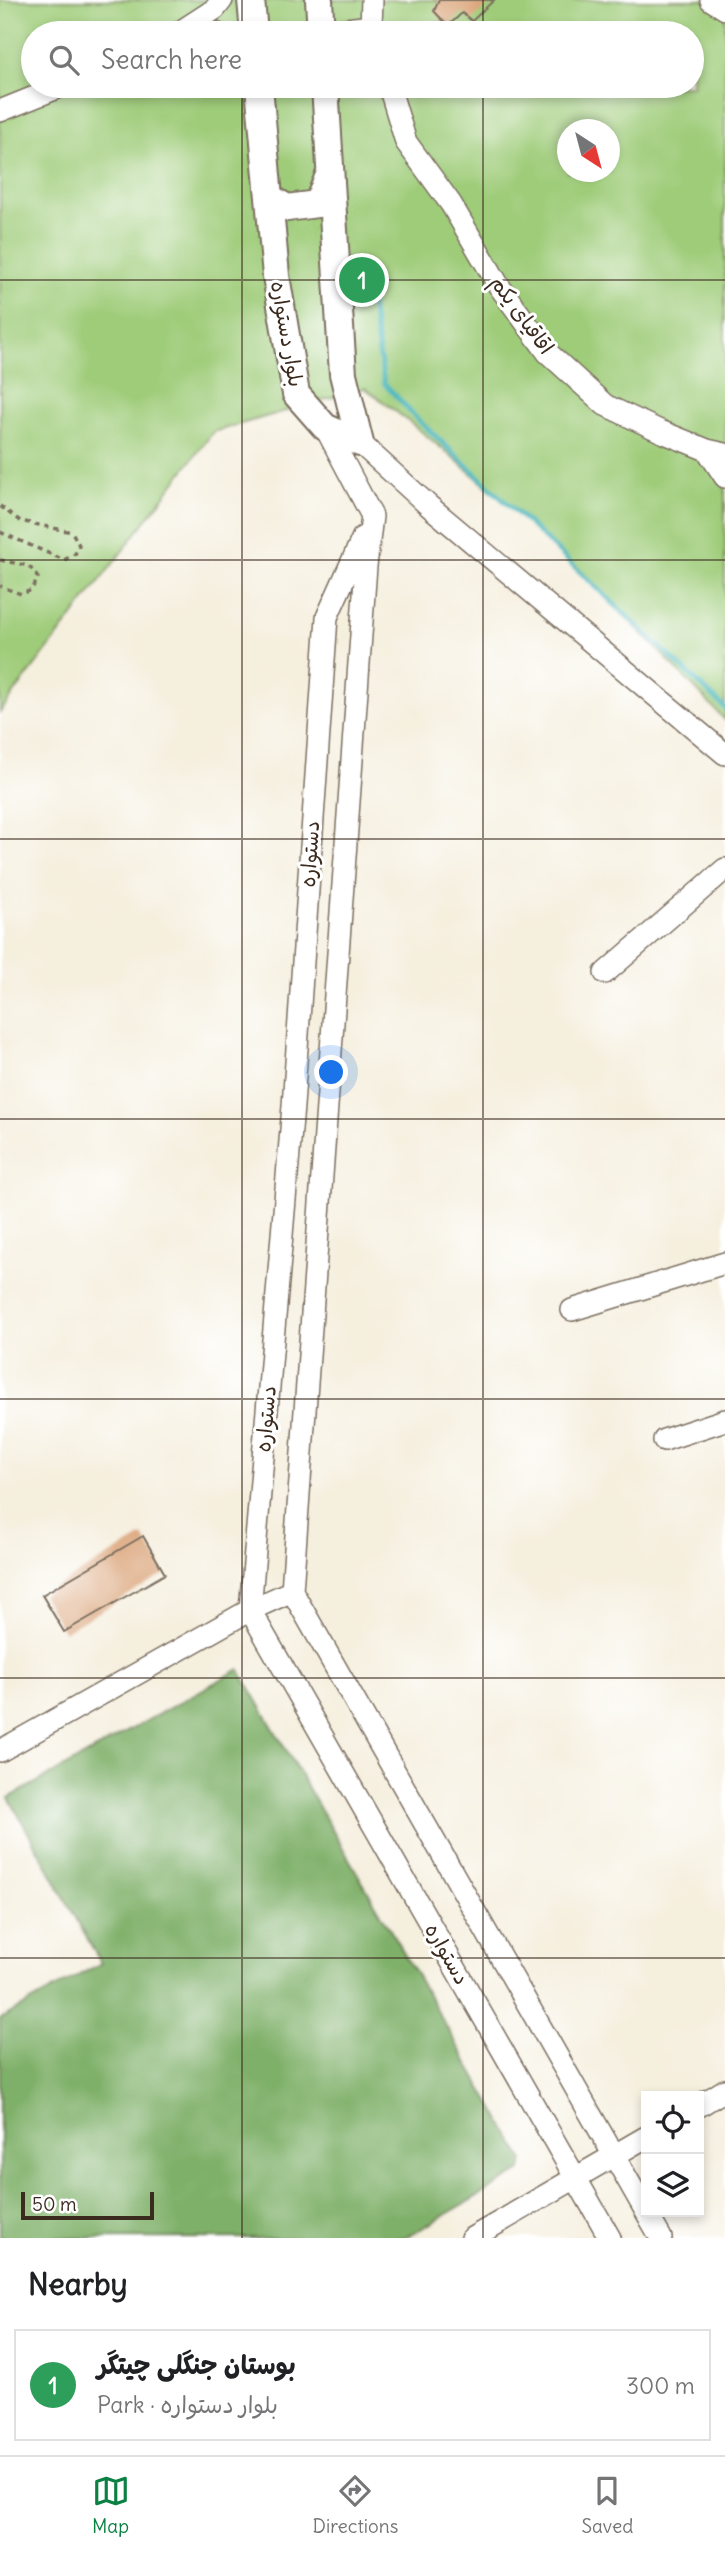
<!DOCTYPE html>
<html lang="en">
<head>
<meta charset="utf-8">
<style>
	:root { --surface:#fff; --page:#f2f2f2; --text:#202124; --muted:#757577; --line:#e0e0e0; --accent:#0b8043 }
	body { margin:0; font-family:Delius,"Playpen Sans Arabic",sans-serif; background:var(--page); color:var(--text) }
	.controls { position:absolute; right:21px; bottom:21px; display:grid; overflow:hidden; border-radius:0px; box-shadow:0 4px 10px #0003 }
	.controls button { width:63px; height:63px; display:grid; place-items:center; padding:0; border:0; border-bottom:2px solid var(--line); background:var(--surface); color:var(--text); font:35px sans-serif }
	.compass { position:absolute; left:557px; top:119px; width:63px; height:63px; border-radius:50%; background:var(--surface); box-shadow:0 4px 10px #0003; rotate:144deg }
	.scale { position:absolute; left:21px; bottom:18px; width:133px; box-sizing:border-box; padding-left:7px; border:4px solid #3b2a1e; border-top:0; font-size:19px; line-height:24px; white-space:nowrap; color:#3b2a1e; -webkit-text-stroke:5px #fff; paint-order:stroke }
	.you { position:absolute; left:332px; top:1073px; width:24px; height:24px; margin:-18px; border:5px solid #fff; border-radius:50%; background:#1a73e8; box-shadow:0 0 0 10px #1a73e833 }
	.badge { display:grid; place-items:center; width:46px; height:46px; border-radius:50%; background:var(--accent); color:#fff; font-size:23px; font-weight:700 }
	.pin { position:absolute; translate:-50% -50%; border:4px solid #fff; box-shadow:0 2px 7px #0006 }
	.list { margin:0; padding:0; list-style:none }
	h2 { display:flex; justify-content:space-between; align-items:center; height:91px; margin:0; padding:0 28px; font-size:30px }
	h2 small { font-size:23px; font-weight:400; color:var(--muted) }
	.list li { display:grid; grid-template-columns:46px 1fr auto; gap:21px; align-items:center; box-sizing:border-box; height:112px; margin:0 14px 14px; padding:0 14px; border:2px solid var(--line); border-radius:0px }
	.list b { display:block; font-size:26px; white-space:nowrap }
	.list p { margin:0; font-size:23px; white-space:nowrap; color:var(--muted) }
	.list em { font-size:23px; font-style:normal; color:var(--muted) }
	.icon { flex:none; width:38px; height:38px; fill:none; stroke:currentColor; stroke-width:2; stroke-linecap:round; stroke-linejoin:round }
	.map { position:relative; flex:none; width:725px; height:2238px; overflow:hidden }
	.search { position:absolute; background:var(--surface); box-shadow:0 4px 10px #0003; left:21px; right:21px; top:21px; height:77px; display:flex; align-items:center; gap:18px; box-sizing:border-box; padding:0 24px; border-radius:38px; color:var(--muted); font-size:26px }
	.sheet { height:217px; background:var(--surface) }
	nav { display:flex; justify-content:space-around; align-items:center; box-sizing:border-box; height:98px; border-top:2px solid var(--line); background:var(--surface); font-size:19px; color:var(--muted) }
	nav a { display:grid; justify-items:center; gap:4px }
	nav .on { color:var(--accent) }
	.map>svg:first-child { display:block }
	.green { fill:#9fcc79; stroke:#6d7b4c; stroke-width:2; fill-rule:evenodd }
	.forest { fill:#7fb069; stroke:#5d6d44; stroke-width:2 }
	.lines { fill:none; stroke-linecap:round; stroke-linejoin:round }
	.stream { stroke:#41b2b8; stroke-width:5 }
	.building { fill:#dba67b }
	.minor-casing { stroke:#7c6f61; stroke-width:24 }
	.major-casing { stroke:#7c6f61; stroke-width:30 }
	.path { stroke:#7c6f61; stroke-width:3.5; stroke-dasharray:5 5; stroke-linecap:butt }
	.minor { stroke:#fff; stroke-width:21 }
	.major { stroke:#fff; stroke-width:26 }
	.grid { fill:none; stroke:#3b2a1e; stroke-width:2; stroke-opacity:0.55 }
	.labels { text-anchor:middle; stroke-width:6; stroke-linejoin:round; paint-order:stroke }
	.street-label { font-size:21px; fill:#3b2a1e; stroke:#fff }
</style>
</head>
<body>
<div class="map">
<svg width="725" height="2238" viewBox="0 0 725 2238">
	<rect width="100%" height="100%" fill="#fff"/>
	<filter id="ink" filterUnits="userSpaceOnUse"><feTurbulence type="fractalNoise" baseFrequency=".0143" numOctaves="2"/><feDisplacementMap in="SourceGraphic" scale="14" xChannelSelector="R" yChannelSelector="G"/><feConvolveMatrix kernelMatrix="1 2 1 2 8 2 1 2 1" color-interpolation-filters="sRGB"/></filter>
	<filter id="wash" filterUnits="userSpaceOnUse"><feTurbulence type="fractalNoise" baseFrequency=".00686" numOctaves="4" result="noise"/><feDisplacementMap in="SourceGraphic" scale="28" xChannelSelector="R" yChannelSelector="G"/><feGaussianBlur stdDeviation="1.57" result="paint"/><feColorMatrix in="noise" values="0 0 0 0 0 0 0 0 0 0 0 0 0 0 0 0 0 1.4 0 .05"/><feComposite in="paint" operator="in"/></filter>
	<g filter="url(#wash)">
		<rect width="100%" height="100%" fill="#f5efde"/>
		<path class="green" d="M0,0H725V720C613,601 497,486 365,388L213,432L0,712ZM33,33H692V86H33ZM568,130H610V172H568Z"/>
		<path class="forest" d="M239,1669L523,2159L521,2171L405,2238H0V2019L101,1963L9,1798Z"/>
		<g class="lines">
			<path class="stream" d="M364,262L384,383L414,416L725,708"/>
		</g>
		<g id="blocks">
			<path class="building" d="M439,0H494L472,21L462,13L448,26L434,11Z
				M143,1536L165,1574L64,1632L42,1595Z"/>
		</g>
	</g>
	<g filter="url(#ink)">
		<use href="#blocks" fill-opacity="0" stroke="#7c6f61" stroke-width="2"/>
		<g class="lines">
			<defs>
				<path id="minor" d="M372,0L371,26L373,33
					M711,0L725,9
					M321,32L371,26
					M178,33L215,9L222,0
					M212,33H216
					M389,86L406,142L451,204L499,286L548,353L605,405L660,431L707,450L725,454
					M0,111L62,86
					M325,427L372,516L366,566L292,1591L661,2238
					M360,443L429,506L725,754
					M707,450L725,477
					M363,537L327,617L293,1106L250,1610L610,2238
					M605,973L725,869
					M572,1310L725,1263
					M664,1440L725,1420
					M0,1751L250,1610L292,1591
					M699,2106L725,2090
					M472,2238L646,2137"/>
				<path id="major" d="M251,0L254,33
					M319,0L321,33
					M259,86L276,276L296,394L325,427L360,443
					M325,86L343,374L360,443
					M269,197L287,208L317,204L330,173"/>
			</defs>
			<use href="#minor" class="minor-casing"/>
			<use href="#major" class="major-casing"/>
			<path class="path" d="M0,506L20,521L72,532L79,545L75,554L64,560L0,532
				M0,560L29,566L38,578L32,590L21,594L0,586"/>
			<use href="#minor" class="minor"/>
			<use href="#major" class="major"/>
		</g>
	</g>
	<path class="grid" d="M242,0V33M483,0V33M242,86V2238M483,86V2238M0,280H725M0,560H725M0,839H725M0,1119H725M0,1399H725M0,1678H725M0,1958H725"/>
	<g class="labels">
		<g class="street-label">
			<text transform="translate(522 315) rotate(54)" y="7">اقاقیای یکم</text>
			<text transform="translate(287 334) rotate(80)" y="7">بلوار دستواره</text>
			<text transform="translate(310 854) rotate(-86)" y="7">دستواره</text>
			<text transform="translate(266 1419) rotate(-85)" y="7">دستواره</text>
			<text transform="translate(447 1954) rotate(60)" y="7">دستواره</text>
		</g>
	</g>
</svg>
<div class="controls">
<button><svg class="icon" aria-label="locate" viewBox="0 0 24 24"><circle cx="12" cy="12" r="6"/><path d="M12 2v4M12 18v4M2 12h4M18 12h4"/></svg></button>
<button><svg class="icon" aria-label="layers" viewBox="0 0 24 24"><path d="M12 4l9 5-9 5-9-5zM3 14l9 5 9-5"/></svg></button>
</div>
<svg class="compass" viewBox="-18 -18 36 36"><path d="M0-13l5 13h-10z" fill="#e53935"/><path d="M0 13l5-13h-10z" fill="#757577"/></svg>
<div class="scale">50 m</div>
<div class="you"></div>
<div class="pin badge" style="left:362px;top:280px;background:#2e9e5b">1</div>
<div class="search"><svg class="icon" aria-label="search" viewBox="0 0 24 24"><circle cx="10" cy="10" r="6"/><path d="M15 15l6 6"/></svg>Search here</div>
</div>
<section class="sheet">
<h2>Nearby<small></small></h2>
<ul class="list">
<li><span class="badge" style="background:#2e9e5b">1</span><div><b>بوستان جنگلی چیتگر</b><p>Park · بلوار دستواره</p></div><em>300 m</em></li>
</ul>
</section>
<nav>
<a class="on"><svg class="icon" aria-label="map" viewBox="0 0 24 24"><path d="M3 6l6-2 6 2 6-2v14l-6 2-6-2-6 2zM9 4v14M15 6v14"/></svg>Map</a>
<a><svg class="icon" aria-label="directions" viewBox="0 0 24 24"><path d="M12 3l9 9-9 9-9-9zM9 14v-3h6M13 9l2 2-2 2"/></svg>Directions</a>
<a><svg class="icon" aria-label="saved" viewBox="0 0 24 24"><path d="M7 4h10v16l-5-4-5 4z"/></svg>Saved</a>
</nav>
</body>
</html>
